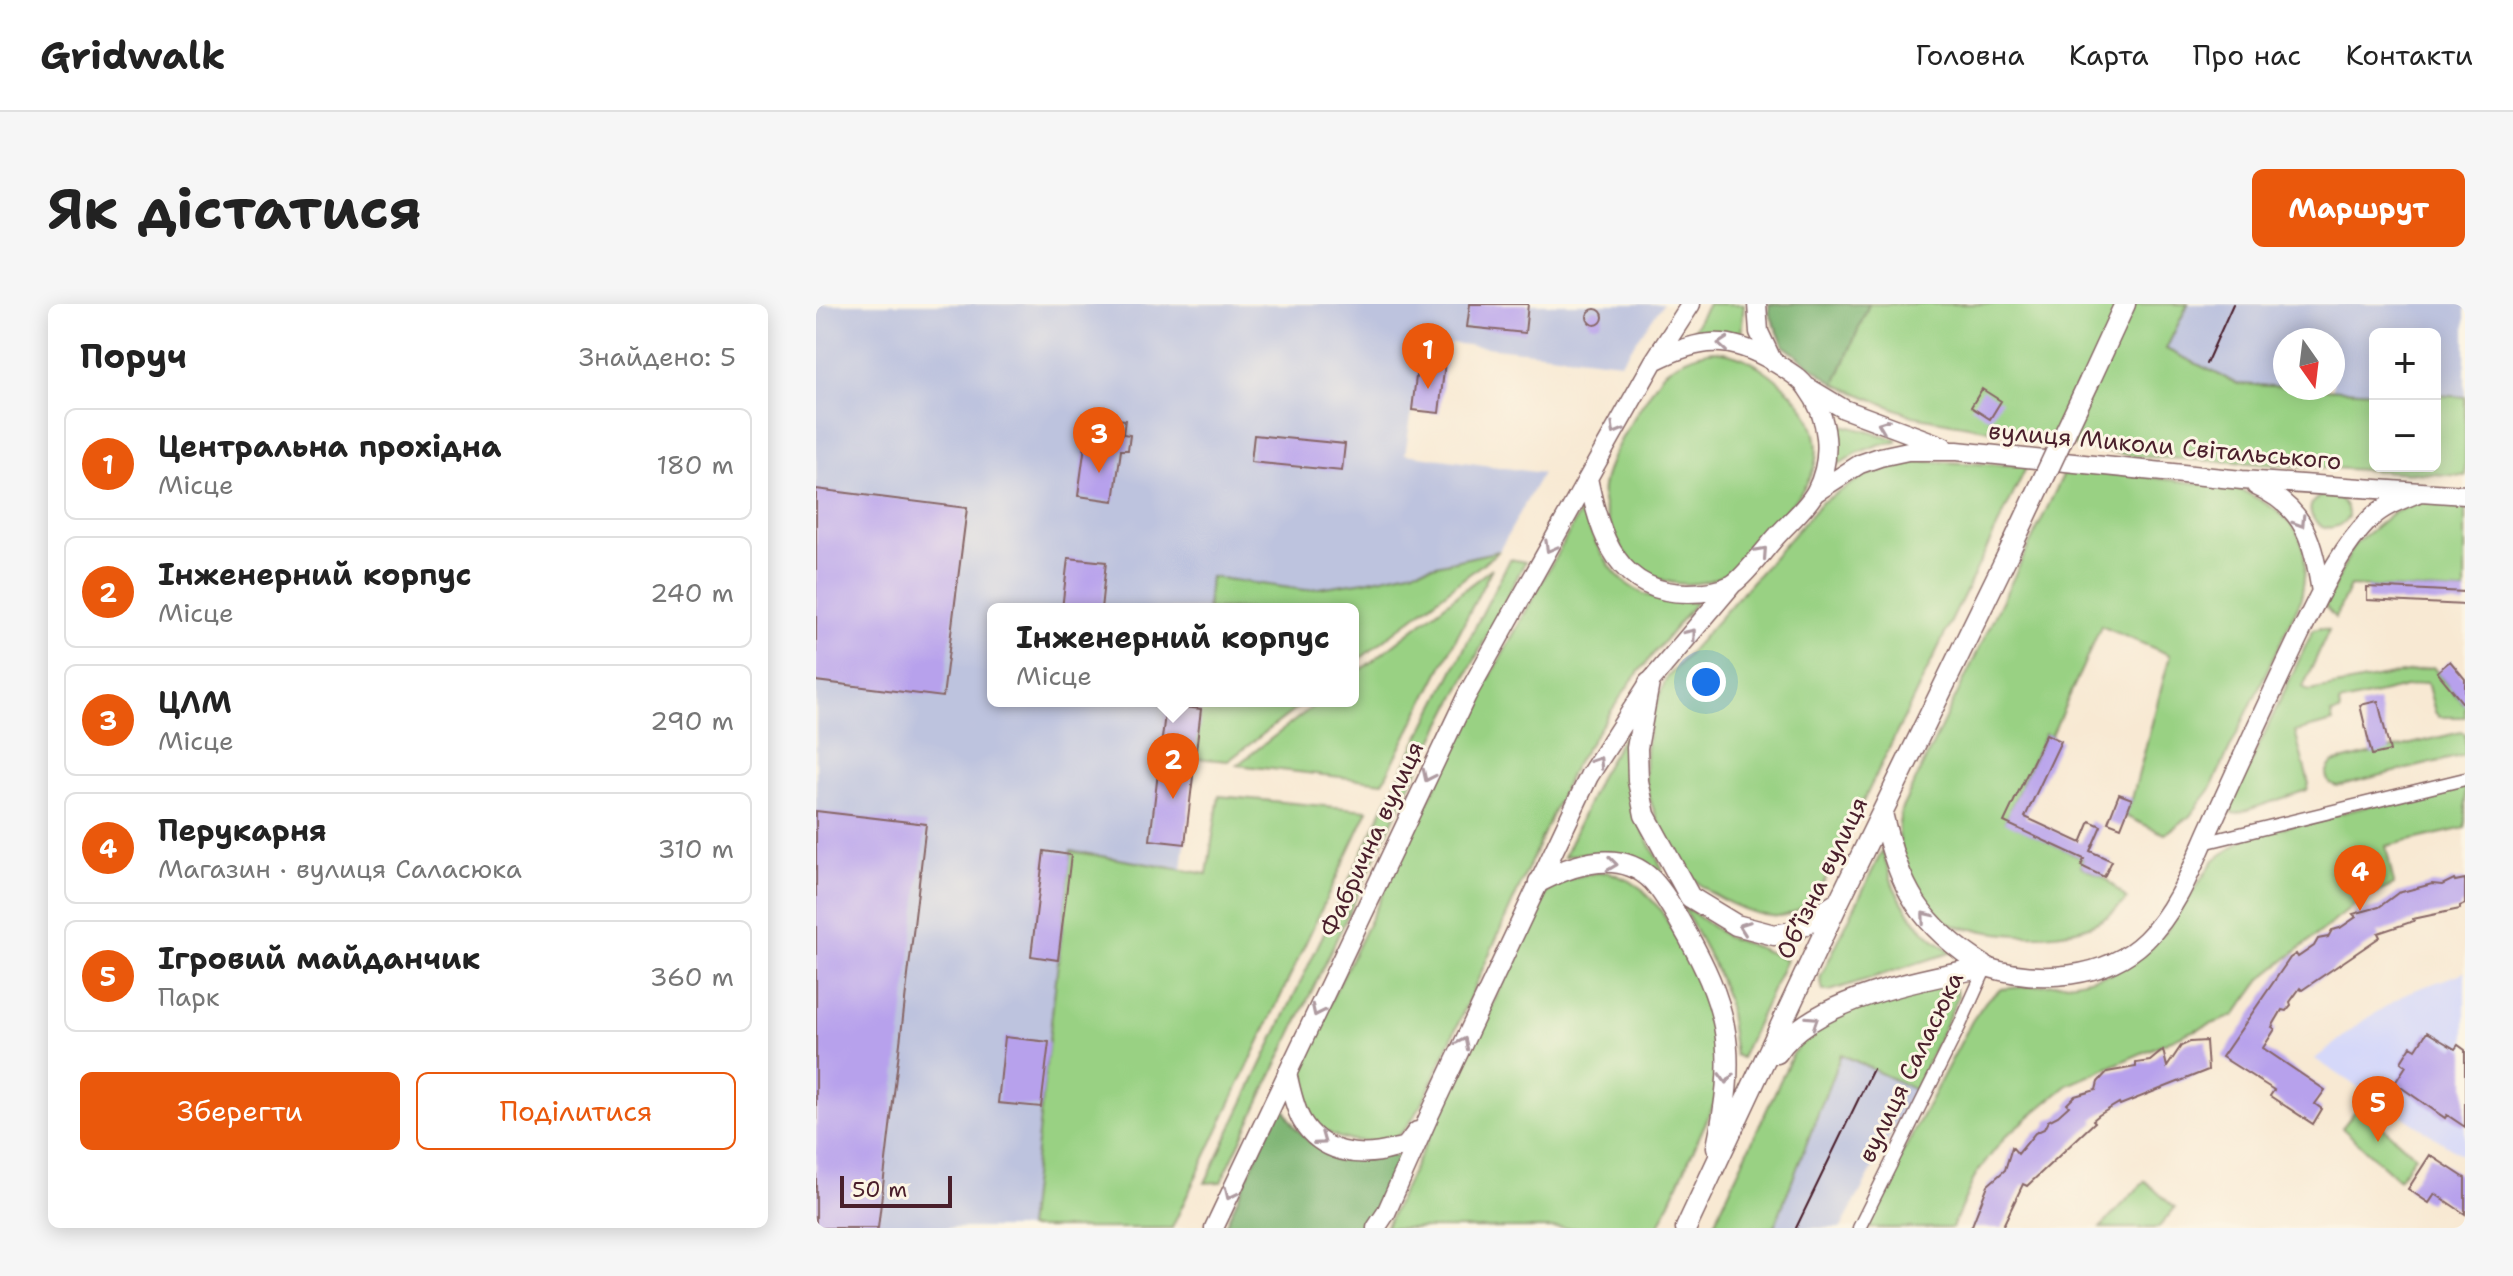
<!DOCTYPE html>
<html lang="uk">
<head>
<meta charset="utf-8">
<style>
	:root { --surface:#fff; --page:#f6f6f6; --text:#222; --muted:#767676; --line:#e0e0e0; --accent:#ea580c }
	body { margin:0; font-family:"Shantell Sans",sans-serif; background:var(--page); color:var(--text) }
	.controls { position:absolute; right:24px; top:24px; display:grid; overflow:hidden; border-radius:12px; box-shadow:0 4px 20px #0003 }
	.controls button { width:72px; height:72px; display:grid; place-items:center; padding:0; border:0; border-bottom:2px solid var(--line); background:var(--surface); color:var(--text); font:40px sans-serif }
	.compass { position:absolute; left:1457px; top:24px; width:72px; height:72px; border-radius:50%; background:var(--surface); box-shadow:0 4px 20px #0003; rotate:166deg }
	.scale { position:absolute; left:24px; bottom:20px; width:112px; box-sizing:border-box; padding-left:8px; border:4px solid #4a1f2b; border-top:0; font-size:22px; line-height:28px; white-space:nowrap; color:#4a1f2b; -webkit-text-stroke:6px #fcf5e5; paint-order:stroke }
	.you { position:absolute; left:890px; top:378px; width:28px; height:28px; margin:-20px; border:6px solid #fff; border-radius:50%; background:#1a73e8; box-shadow:0 0 0 12px #1a73e833 }
	.badge { display:grid; place-items:center; width:52px; height:52px; border-radius:50%; background:var(--accent); color:#fff; font-size:26px; font-weight:700 }
	.pin { position:absolute; translate:-50% -66px; filter:drop-shadow(0 2px 4px #0008) }
	.pin::after { content:''; position:absolute; top:42px; width:28px; height:24px; background:inherit; clip-path:polygon(0 0,100% 0,50% 100%) }
	.popup { position:absolute; left:171px; top:299px; width:372px; height:104px; box-sizing:border-box; display:grid; place-content:center; border-radius:12px; background:var(--surface); filter:drop-shadow(0 2px 6px #0005); font-size:26px; white-space:nowrap; color:var(--muted) }
	.popup b { font-size:30px; color:var(--text) }
	.popup::after { content:''; position:absolute; left:50%; top:100%; margin-left:-16px; border:16px solid transparent; border-top-color:var(--surface) }
	.list { margin:0; padding:0; list-style:none }
	h2 { display:flex; justify-content:space-between; align-items:center; height:104px; margin:0; padding:0 32px; font-size:34px }
	h2 small { font-size:26px; font-weight:400; color:var(--muted) }
	.list li { display:grid; grid-template-columns:52px 1fr auto; gap:24px; align-items:center; box-sizing:border-box; height:112px; margin:0 16px 16px; padding:0 16px; border:2px solid var(--line); border-radius:12px }
	.list b { display:block; font-size:30px; white-space:nowrap }
	.list p { margin:0; font-size:26px; white-space:nowrap; color:var(--muted) }
	.list em { font-size:26px; font-style:normal; color:var(--muted) }
	.actions { display:flex; gap:16px; padding:24px 32px }
	.actions a { flex:1; padding:18px 0; border:2px solid var(--accent); border-radius:12px; text-align:center; font-size:28px; color:var(--accent) }
	.actions .main { background:var(--accent); color:#fff }
	.map { position:relative; flex:none; width:1649px; height:924px; overflow:hidden; border-radius:12px }
	header { display:flex; align-items:center; gap:48px; box-sizing:border-box; height:112px; padding:0 40px; background:var(--surface); border-bottom:2px solid var(--line) }
	header strong { font-size:38px }
	nav { display:flex; gap:44px; margin-inline-start:auto; font-size:28px }
	.intro { display:flex; align-items:center; justify-content:space-between; box-sizing:border-box; height:192px; padding:0 48px }
	h1 { margin:0; font-size:56px }
	.button { padding:20px 36px; border-radius:12px; background:var(--accent); color:#fff; font-size:28px; font-weight:700 }
	main { display:flex; gap:48px; padding:0 48px }
	aside { flex:1; background:var(--surface); border-radius:12px; box-shadow:0 4px 20px #0003 }
	.map>svg:first-child { display:block }
	.built { fill:#d5d8f9 }
	.industrial { fill:#bdc3de }
	.green { fill:#99d183; stroke:#727857; stroke-width:2 }
	.forest { fill:#7ab371; stroke:#62694e; stroke-width:2 }
	.building { fill:#b7a1ec }
	.lines { fill:none; stroke-linecap:round; stroke-linejoin:round }
	.street-casing { stroke:#876666; stroke-width:15 }
	.secondary-casing { stroke:#876666; stroke-width:21 }
	.primary-casing { stroke:#876666; stroke-width:23 }
	.street { stroke:#fff; stroke-width:12 }
	.secondary { stroke:#fff; stroke-width:18 }
	.primary { stroke:#fff; stroke-width:20 }
	.tram { stroke:#4a1f2b; stroke-width:2 }
	.primary-bridge-casing { stroke:#876666; stroke-width:23; stroke-linecap:butt }
	.primary-bridge { stroke:#fff; stroke-width:20 }
	.oneway { stroke:#ae9aa0 }
	.labels { text-anchor:middle; stroke-width:6; stroke-linejoin:round; paint-order:stroke }
	.street-label { font-size:24px; fill:#4a1f2b; stroke:#fcf5e5 }
</style>
</head>
<body>
<header>
<strong>Gridwalk</strong>
<nav><a>Головна</a><a>Карта</a><a>Про нас</a><a>Контакти</a></nav>
</header>
<div class="intro"><h1>Як дістатися</h1><a class="button">Маршрут</a></div>
<main>
<aside>
<h2>Поруч<small>Знайдено: 5</small></h2>
<ul class="list">
<li><span class="badge">1</span><div><b>Центральна прохідна</b><p>Місце</p></div><em>180 m</em></li>
<li><span class="badge">2</span><div><b>Інженерний корпус</b><p>Місце</p></div><em>240 m</em></li>
<li><span class="badge">3</span><div><b>ЦЛМ</b><p>Місце</p></div><em>290 m</em></li>
<li><span class="badge">4</span><div><b>Перукарня</b><p>Магазин · вулиця Саласюка</p></div><em>310 m</em></li>
<li><span class="badge">5</span><div><b>Ігровий майданчик</b><p>Парк</p></div><em>360 m</em></li>
</ul>
<div class="actions"><a class="main">Зберегти</a><a>Поділитися</a></div>
</aside>
<div class="map">
<svg width="1649" height="924" viewBox="0 0 1649 924">
	<rect width="100%" height="100%" fill="#fcf5e5"/>
	<filter id="ink" filterUnits="userSpaceOnUse"><feTurbulence type="fractalNoise" baseFrequency=".0125" numOctaves="2"/><feDisplacementMap in="SourceGraphic" scale="16" xChannelSelector="R" yChannelSelector="G"/><feConvolveMatrix kernelMatrix="1 2 1 2 8 2 1 2 1" color-interpolation-filters="sRGB"/></filter>
	<filter id="wash" filterUnits="userSpaceOnUse"><feTurbulence type="fractalNoise" baseFrequency=".006" numOctaves="4" result="noise"/><feDisplacementMap in="SourceGraphic" scale="32" xChannelSelector="R" yChannelSelector="G"/><feGaussianBlur stdDeviation="1.8" result="paint"/><feColorMatrix in="noise" values="0 0 0 0 0 0 0 0 0 0 0 0 0 0 0 0 0 1.4 0 .05"/><feComposite in="paint" operator="in"/></filter>
	<g filter="url(#wash)">
		<rect width="100%" height="100%" fill="#f8e9d3"/>
		<path class="built" d="M1649,668V853L1499,755L1548,716L1593,688Z"/>
		<path class="industrial" d="M0,0H847L805,58L634,39L630,50L623,109L596,107L589,150L726,169L683,247L549,277L489,286L394,273L391,305H177V397H385L366,566L255,548L211,924H0Z
			M1372,0H1649V93L1619,91V30H1559V88L1496,84H1517V36H1469V82L1422,80L1350,45Z
			M1025,750L1099,786L1025,924H958Z"/>
		<path class="green" d="M892,0H928L925,30L909,27L881,30L877,26Z
			M1053,0H1372L1350,45L1422,80L1559,88V162H1619V91L1649,93V172L1317,152L1097,112L1019,80Z
			M897,47C930,48 962,73 983,98C992,108 995,117 999,130C1010,173 972,203 946,232C935,243 922,264 908,271C860,293 814,272 795,224C790,210 785,198 787,183C793,145 826,103 846,70C860,58 878,50 897,47Z
			M1023,120L1081,135V138L1062,141L1041,149L1023,160L1020,157L1022,141L1020,124Z
			M1104,157L1211,162L1000,594C987,603 973,614 956,612C934,611 894,592 879,576C858,553 834,507 830,477C826,441 837,407 850,375L1005,199L1048,172Z
			M1251,163L1421,184C1479,212 1499,232 1484,298L1394,486L1373,513L1349,530L1309,512L1316,495L1354,351L1285,322L1235,433L1229,430L1189,517L1268,555L1265,562L1288,573L1311,595C1276,637 1211,635 1162,626C1150,624 1137,623 1126,617C1105,605 1085,554 1083,531C1082,523 1084,514 1085,506Z
			M1515,190C1527,196 1532,200 1532,213C1508,245 1471,195 1515,190Z
			M1604,197H1649V288L1534,282L1519,314L1509,302L1538,241L1575,210Z
			M765,206C790,265 809,300 880,298L816,376L757,464L606,800C600,809 592,824 583,831C575,837 563,837 553,837C503,839 488,810 481,766L660,399Z
			M683,247L537,360V305H391L394,273L489,286L549,277Z
			M694,255L709,258L586,497L405,878L389,879L574,490Z
			M676,264L567,478L421,461L504,397H537V372Z
			M1505,324L1513,326L1487,383L1493,387L1617,363L1649,402V413H1623L1619,408L1611,378L1523,399L1524,408L1515,410L1517,418L1479,428L1493,480L1491,486L1420,510L1412,507L1497,326Z
			M385,397H490L412,457L379,454Z
			M817,416L822,516L846,564L845,573L794,548L762,550L748,553L784,472Z
			M1645,428L1649,430V451L1521,482L1513,479C1508,471 1510,467 1516,459Z
			M1649,478V524L1570,542L1578,581L1545,596L1445,675L1418,712L1374,728L1252,781L1190,832L1160,870L1136,924H1047L1156,717L1170,697L1185,685L1259,678L1295,670L1350,628L1398,556L1433,532Z
			M403,492L552,506L356,924H211L255,547L391,570Z
			M1066,547C1071,558 1073,571 1078,583C1091,610 1109,633 1137,648L1014,687H1007L1004,674Z
			M793,568L814,577L826,585L844,605L881,666L894,701L900,726L902,756L899,798L842,924H569L731,588C751,574 768,569 793,568Z
			M865,600L911,633L943,644L970,656L925,754L919,751L911,695L897,659Z
			M1128,676C1137,679 1140,684 1142,693L1099,786L1025,750L958,924H896L977,749C1013,703 1075,693 1128,676Z
			M1543,802L1599,852L1582,875L1526,824Z
			M1329,877L1359,904L1342,924H1284Z"/>
		<path class="forest" d="M953,0H1053L1019,80L968,42L953,8Z
			M465,799L478,822L494,838L584,853L562,906L550,924H408Z"/>
		<g id="blocks">
			<path class="building" d="M654,0H712L709,29L651,23Z
				M771 13a8 8 0 1 1 16 0a8 8 0 1 1-16 0Z
				M603,47L630,49L623,109L596,106L601,64H596L597,51L602,52Z
				M1166,85L1185,97L1174,115L1155,103Z
				M273,112L309,116L307,130L314,131L312,146H305L298,197L262,192Z
				M438,131L529,140L526,167L435,158Z
				M0,185L151,204L127,393L0,377Z
				M252,254L290,258L285,305H246Z
				M1551,283L1649,288V301L1551,296Z
				M1634,357L1649,375V402L1621,368Z
				M1562,397L1574,447L1556,451L1544,401Z
				M350,401L385,405L369,540L334,536Z
				M1230,430L1245,437L1209,513L1265,539L1274,517L1285,522L1274,547L1296,557L1288,573L1265,562L1268,555L1188,518Z
				M1303,490L1316,495L1305,523L1292,518Z
				M0,507L110,520L62,924H0Z
				M228,547L255,551L242,656L215,652Z
				M1638,575L1639,577L1649,575V600L1644,602V605L1597,615L1598,617L1562,629L1564,633L1486,686L1484,684L1474,698L1475,701L1470,707L1466,706L1456,723L1459,725L1447,744L1509,786L1499,800L1506,805L1497,820L1454,792L1458,786L1406,753L1474,654L1480,650L1482,653L1498,642L1502,635L1512,633L1516,626L1524,624L1540,613L1537,610L1563,603L1582,589L1616,580L1626,581Z
				M1611,728L1639,745L1642,741L1649,746V823L1631,811L1629,814L1579,779L1590,762L1585,758L1595,742L1600,745Z
				M189,733L233,738L225,803L182,799Z
				M1390,737L1392,766L1304,801L1303,799L1283,811L1277,816L1279,818L1211,882L1207,880L1186,924H1155L1172,881L1189,866L1196,843L1202,850L1219,829L1228,825L1232,817L1242,812L1253,802L1251,800L1259,792L1280,786L1282,778L1291,768L1320,763V759L1334,757L1347,746L1351,763L1365,742L1374,738Z
				M1614,851L1649,874V910L1619,890L1613,899L1592,885Z"/>
		</g>
	</g>
	<g filter="url(#ink)">
		<use href="#blocks" fill-opacity="0" stroke="#876666" stroke-width="2"/>
		<g class="lines">
			<defs>
				<path id="street" d="M1387,539L1649,475
					M1043,924L1143,723L1170,663"/>
				<path id="secondary" d="M941,0L943,28L957,58
					M838,57C884,34 913,31 958,58C969,65 984,73 991,84C1013,113 1017,154 1000,187C991,204 972,219 960,233C950,244 926,276 915,281C902,287 886,289 873,289C802,290 784,232 772,174L838,57L875,0
					M993,84L1028,105L1127,142
					M1440,182C1490,204 1497,238 1505,288
					M999,189L1044,160L1064,153L1092,147H1141L1426,176L1649,191
					M1170,663C1222,679 1289,676 1330,636C1360,607 1376,564 1393,526C1423,460 1453,394 1485,328C1505,288 1522,247 1554,215C1567,202 1585,196 1602,189
					M471,769C475,785 478,803 486,817C505,849 544,855 577,845C581,844 585,844 589,842C593,839 597,831 601,827
					M398,924L651,391L772,174
					M560,924L570,909L614,810L773,472L833,379L916,281"/>
				<path id="primary" d="M1273,78L1309,0
					M833,379L821,444L822,477L829,511L874,593L920,621L958,631L977,628L1020,600
					M1066,509C1084,585 1103,621 1170,663
					M723,578C757,560 804,544 836,576C851,592 861,613 872,632C888,661 902,690 908,722C916,762 909,804 901,843
					M961,749C995,695 1110,674 1170,663
					M870,924L1023,597L1193,248"/>
			</defs>
			<use href="#street" class="street-casing"/>
			<use href="#secondary" class="secondary-casing"/>
			<use href="#primary" class="primary-casing"/>
			<use href="#street" class="street"/>
			<use href="#secondary" class="secondary"/>
			<use href="#primary" class="primary"/>
			<path class="tram" d="M1390,60L1417,0
				M980,924L1057,765"/>
			<defs>
				<path id="primary-bridge" d="M1193,248L1273,78"/>
			</defs>
			<use href="#primary-bridge" class="primary-bridge-casing"/>
			<use href="#primary-bridge" class="primary-bridge"/>
		</g>
		<defs><path id="oneway-chevron" d="M-2-3.5L2.5 0L-2 3.5" fill="none" stroke-width="1.6" stroke-linecap="round" stroke-linejoin="round" transform="scale(2)"/></defs>
		<g class="oneway">
			<use href="#oneway-chevron" transform="translate(907 40) rotate(-175)"/>
			<use href="#oneway-chevron" transform="translate(1067 121) rotate(-159)"/>
			<use href="#oneway-chevron" transform="translate(800 125) rotate(120)"/>
			<use href="#oneway-chevron" transform="translate(1484 218) rotate(58)"/>
			<use href="#oneway-chevron" transform="translate(734 243) rotate(119)"/>
			<use href="#oneway-chevron" transform="translate(946 248) rotate(-48)"/>
			<use href="#oneway-chevron" transform="translate(875 330) rotate(-50)"/>
			<use href="#oneway-chevron" transform="translate(782 458) rotate(-57)"/>
			<use href="#oneway-chevron" transform="translate(612 472) rotate(115)"/>
			<use href="#oneway-chevron" transform="translate(796 560) rotate(7)"/>
			<use href="#oneway-chevron" transform="translate(1110 613) rotate(-130)"/>
			<use href="#oneway-chevron" transform="translate(928 623) rotate(-160)"/>
			<use href="#oneway-chevron" transform="translate(501 707) rotate(115)"/>
			<use href="#oneway-chevron" transform="translate(997 717) rotate(-33)"/>
			<use href="#oneway-chevron" transform="translate(647 739) rotate(-65)"/>
			<use href="#oneway-chevron" transform="translate(910 774) rotate(92)"/>
			<use href="#oneway-chevron" transform="translate(505 836) rotate(36)"/>
			<use href="#oneway-chevron" transform="translate(414 890) rotate(115)"/>
		</g>
	</g>
	<g class="labels">
		<g class="street-label">
			<text transform="translate(1349 142) rotate(5)" y="8">вулиця Миколи Світальського</text>
			<text transform="translate(556 535) rotate(-65)" y="8">Фабрична вулиця</text>
			<text transform="translate(1006 574) rotate(-64)" y="8">Обʼїзна вулиця</text>
			<text transform="translate(1095 763) rotate(-64)" y="8">вулиця Саласюка</text>
		</g>
	</g>
</svg>
<div class="controls">
<button>+</button>
<button>−</button>
</div>
<svg class="compass" viewBox="-18 -18 36 36"><path d="M0-13l5 13h-10z" fill="#e53935"/><path d="M0 13l5-13h-10z" fill="#767676"/></svg>
<div class="scale">50 m</div>
<div class="you"></div>
<div class="pin badge" style="left:612px;top:85px">1</div>
<div class="pin badge" style="left:357px;top:495px">2</div>
<div class="popup"><b>Інженерний корпус</b>Місце</div>
<div class="pin badge" style="left:283px;top:169px">3</div>
<div class="pin badge" style="left:1544px;top:607px">4</div>
<div class="pin badge" style="left:1562px;top:838px">5</div>
</div>
</main>
</body>
</html>
